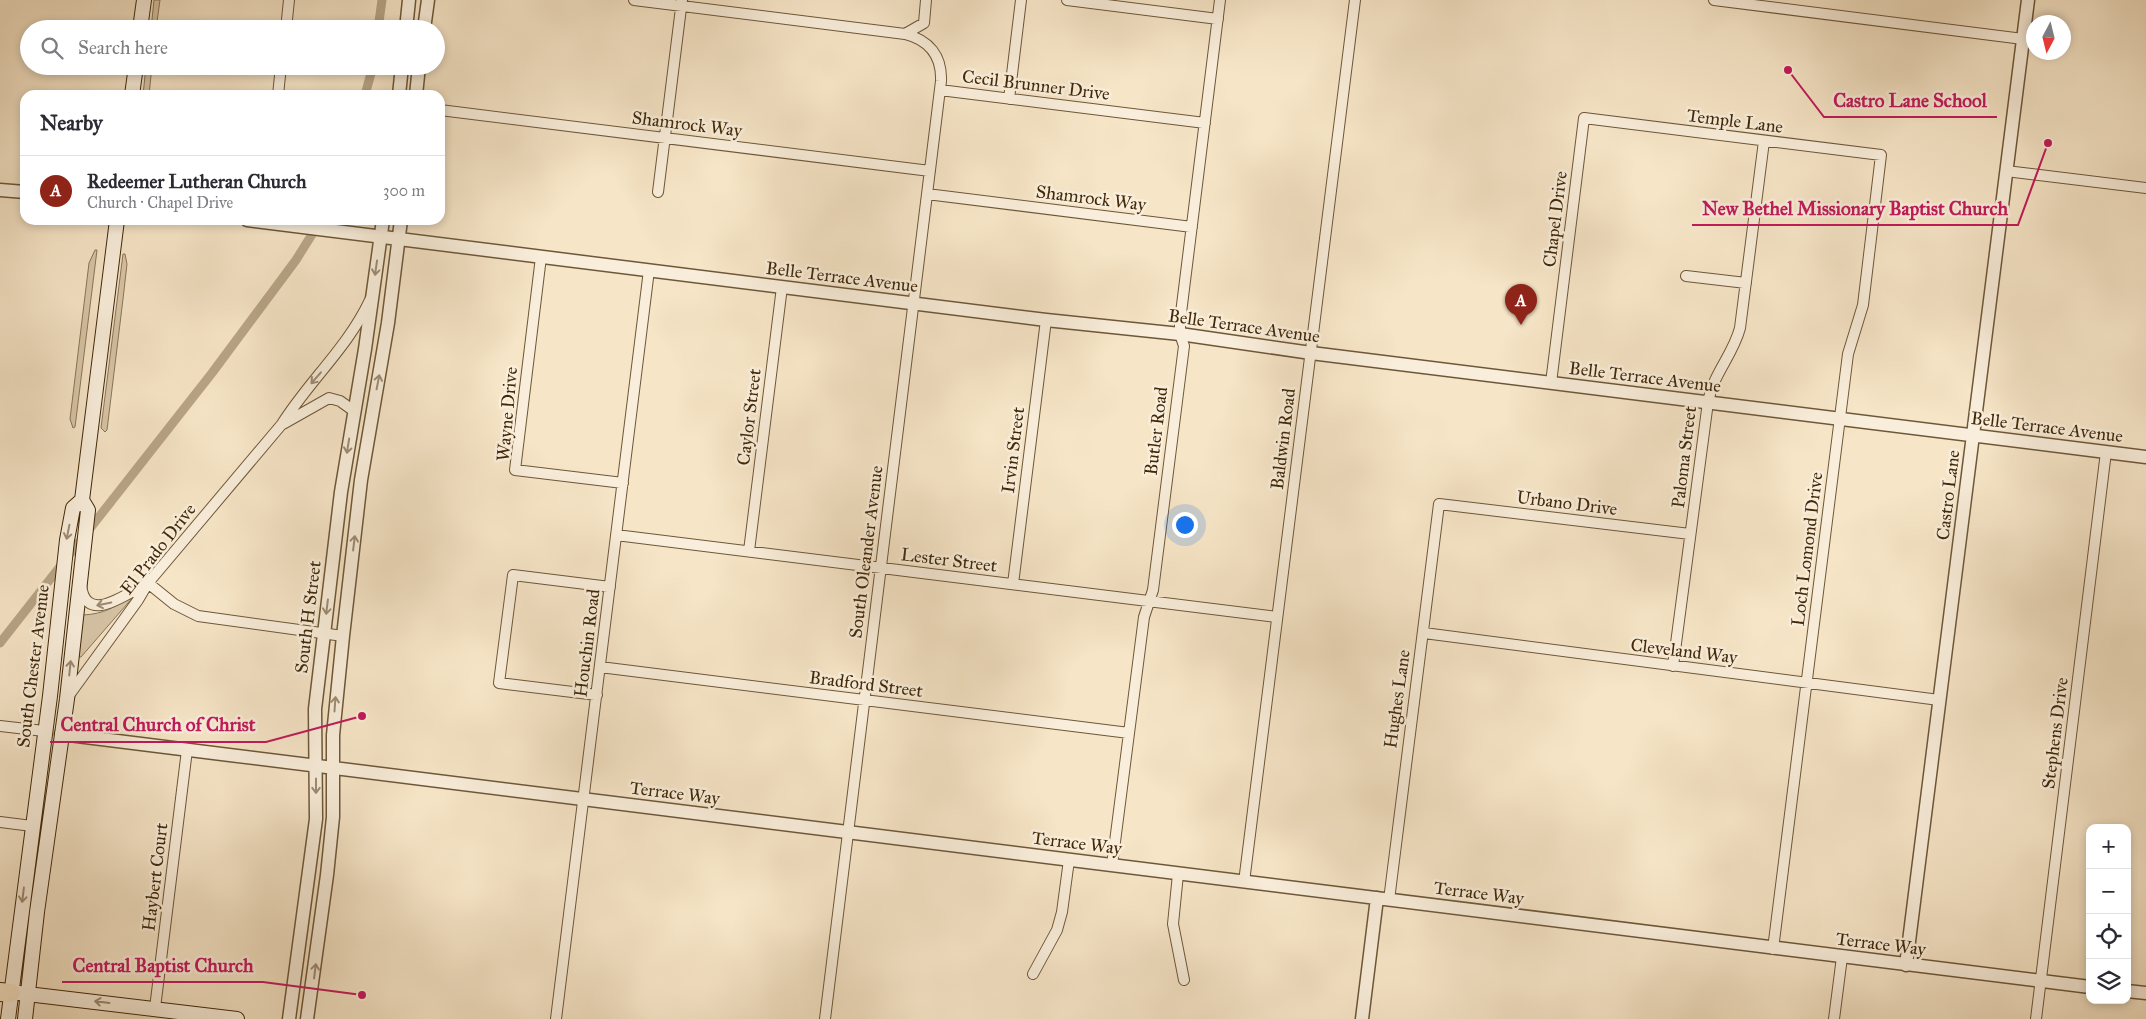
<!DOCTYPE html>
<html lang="en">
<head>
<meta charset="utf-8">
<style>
	:root { --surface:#fff; --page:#f7f7f7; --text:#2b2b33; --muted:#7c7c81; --line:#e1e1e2; --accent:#8f2418 }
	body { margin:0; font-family:"IM FELL Great Primer",serif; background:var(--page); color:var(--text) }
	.controls { position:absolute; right:15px; bottom:15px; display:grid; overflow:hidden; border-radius:10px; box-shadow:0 2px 8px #0003 }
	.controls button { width:45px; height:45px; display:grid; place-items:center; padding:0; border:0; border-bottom:1px solid var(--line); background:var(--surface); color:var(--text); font:25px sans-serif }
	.compass { position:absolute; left:2026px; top:15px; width:45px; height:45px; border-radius:50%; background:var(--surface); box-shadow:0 2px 8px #0003; rotate:187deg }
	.you { position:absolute; left:1184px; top:524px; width:18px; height:18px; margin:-12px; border:4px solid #fff; border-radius:50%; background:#1a73e8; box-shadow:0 0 0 8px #1a73e833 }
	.badge { display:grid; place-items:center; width:32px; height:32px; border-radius:50%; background:var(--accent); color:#fff; font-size:16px; font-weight:700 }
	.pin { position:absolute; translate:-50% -41px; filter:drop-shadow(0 1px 2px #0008) }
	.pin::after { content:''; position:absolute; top:26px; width:18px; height:15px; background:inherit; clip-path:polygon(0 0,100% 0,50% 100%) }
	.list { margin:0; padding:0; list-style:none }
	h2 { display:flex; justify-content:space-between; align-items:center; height:65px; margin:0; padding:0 20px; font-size:21px }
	h2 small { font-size:16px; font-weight:400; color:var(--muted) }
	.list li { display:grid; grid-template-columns:32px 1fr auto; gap:15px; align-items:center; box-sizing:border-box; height:70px; padding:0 20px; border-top:1px solid var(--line) }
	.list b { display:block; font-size:19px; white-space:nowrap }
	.list p { margin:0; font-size:16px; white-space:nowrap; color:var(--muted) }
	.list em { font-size:16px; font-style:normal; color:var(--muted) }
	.icon { flex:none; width:28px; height:28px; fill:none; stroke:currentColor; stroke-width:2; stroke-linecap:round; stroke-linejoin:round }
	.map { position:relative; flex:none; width:2146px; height:1019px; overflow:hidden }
	.search { position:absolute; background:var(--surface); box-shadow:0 2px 8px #0003; left:20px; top:20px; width:425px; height:55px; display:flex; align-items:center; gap:12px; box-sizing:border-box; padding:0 18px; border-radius:28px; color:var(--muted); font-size:19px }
	.panel { position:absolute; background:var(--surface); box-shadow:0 2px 8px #0003; left:20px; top:90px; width:425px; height:135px; border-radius:15px }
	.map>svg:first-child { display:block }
	.green { fill:#d7c5a7; stroke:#8c7658 }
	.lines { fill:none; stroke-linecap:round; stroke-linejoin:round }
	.canal { stroke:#b8a586; stroke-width:9 }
	.minor-casing { stroke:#6e5738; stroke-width:12 }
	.tertiary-casing { stroke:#6e5738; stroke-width:15 }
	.secondary-casing { stroke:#412808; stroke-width:16 }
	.motorway-casing { stroke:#412808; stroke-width:20 }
	.minor { stroke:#f9eedb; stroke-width:10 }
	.tertiary { stroke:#f9eedb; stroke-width:12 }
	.secondary { stroke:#f9eedb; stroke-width:14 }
	.motorway { stroke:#f6e5c7; stroke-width:18 }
	.oneway { stroke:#9d8b72 }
	.labels { text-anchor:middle; stroke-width:5; stroke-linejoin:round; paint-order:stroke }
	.street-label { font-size:18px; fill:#412808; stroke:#f9eedb }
	.leader { fill:none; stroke:#c2185b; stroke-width:2 }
	.callout-dot { fill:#c2185b; stroke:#f9eedb; stroke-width:2 }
	.callout-label { font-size:19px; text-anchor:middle; font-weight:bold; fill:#c2185b; stroke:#f9eedb; stroke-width:5; stroke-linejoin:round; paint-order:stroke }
</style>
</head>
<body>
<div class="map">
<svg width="2146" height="1019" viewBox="0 0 2146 1019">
	<rect width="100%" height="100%" fill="#f6e5c7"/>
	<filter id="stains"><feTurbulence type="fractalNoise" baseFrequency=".004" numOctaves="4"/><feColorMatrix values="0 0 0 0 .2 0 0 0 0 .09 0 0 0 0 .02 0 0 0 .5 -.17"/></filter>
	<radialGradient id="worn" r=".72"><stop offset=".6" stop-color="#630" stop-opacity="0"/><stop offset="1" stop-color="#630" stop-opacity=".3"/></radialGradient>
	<path class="green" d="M154,0H160L156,29H151Z
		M146,66H152L149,95H143Z
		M95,250H97L75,427L73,428L70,419L89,263Z
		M123,254H125L127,264L123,299L107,430L105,432L101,428Z
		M132,595L134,596L81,657H78L83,615C104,614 116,607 132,595Z"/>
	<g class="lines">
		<path class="canal" d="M378,29L382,0
			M365,95L373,66
			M0,643L212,373L296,260L321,220"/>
		<defs>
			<path id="minor" d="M634,0L905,34C929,40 942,56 941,81L825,1019
				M1067,0L1218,19
				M1714,0L2023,39
				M286,29L289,0
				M905,34L924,23L926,0
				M940,90L1205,123
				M278,95L281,66
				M1009,99L1021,0
				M440,110L930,171
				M2006,171L2146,188
				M658,192L682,0
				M927,194L1192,227
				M541,257L515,470L623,483
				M1686,276L1746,283
				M1551,383L1584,118L1881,155L1863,305L1848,354L1773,949
				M283,424L329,398L340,401L354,411
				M616,535L1277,617
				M749,551L782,287
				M1013,584L1046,320
				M81,585C86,627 128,592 148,583L174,604L198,616L343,636
				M1424,633L1939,700
				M1673,666L1708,402C1713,374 1733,355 1740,328L1764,141
				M600,667L1129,733
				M597,695L499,683L513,575L610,587
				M67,698L138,600L148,583L282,424C309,381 348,347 370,300
				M0,726L44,731
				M0,822L32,826
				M1112,865L1144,617L1153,590L1184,346L1180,334V321L1220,0
				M1178,874L1173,924L1184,980
				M1244,882L1355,0
				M1389,900L1439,504L1690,534
				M1033,974L1057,930L1062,912L1069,860
				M155,1008L187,750
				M556,1019L649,270
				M1834,1019L1842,957
				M2036,1019L2106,452"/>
			<path id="tertiary" d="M406,29L409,0
				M424,29L428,0
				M399,95L402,66
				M416,95L419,66
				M0,190L25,192
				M247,220L1046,320L1180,334L1311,353L2146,457
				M61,734L2090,987
				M1906,965L2028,0
				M2127,991L2146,993
				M289,1019L316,819L315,709L324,634L341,492L365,349L383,220
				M307,1019L327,875L333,817V735L343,636L361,480L388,323L401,220
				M1362,1019L1377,898"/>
			<path id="secondary" d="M140,29L144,0
				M132,95L136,66
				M19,993L237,1019
				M8,1019L50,696L67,540L73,508L82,500
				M25,1019L37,912L67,699L88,510L82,500L117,220"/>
			<path id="motorway" d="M0,992L11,993"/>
		</defs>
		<use href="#minor" class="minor-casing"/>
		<use href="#tertiary" class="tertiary-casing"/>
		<use href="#secondary" class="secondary-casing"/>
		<use href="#motorway" class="motorway-casing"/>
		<use href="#minor" class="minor"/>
		<use href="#tertiary" class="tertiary"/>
		<use href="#secondary" class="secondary"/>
		<use href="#motorway" class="motorway"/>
	</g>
	<defs><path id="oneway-shaft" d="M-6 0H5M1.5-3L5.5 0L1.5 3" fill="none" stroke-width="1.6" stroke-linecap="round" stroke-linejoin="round" transform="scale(1.25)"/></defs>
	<g class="oneway">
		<use href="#oneway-shaft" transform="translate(376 268) rotate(98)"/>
		<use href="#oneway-shaft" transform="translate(316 378) rotate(131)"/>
		<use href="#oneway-shaft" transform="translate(378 382) rotate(-79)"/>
		<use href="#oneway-shaft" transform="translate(348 446) rotate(99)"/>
		<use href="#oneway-shaft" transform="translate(68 532) rotate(101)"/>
		<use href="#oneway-shaft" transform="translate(354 543) rotate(-83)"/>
		<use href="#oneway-shaft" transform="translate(104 604) rotate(168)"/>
		<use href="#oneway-shaft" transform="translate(327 607) rotate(97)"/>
		<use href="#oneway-shaft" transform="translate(70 668) rotate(-84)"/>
		<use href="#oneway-shaft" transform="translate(335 704) rotate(-86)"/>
		<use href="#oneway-shaft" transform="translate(316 786) rotate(90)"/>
		<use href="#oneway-shaft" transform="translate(23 895) rotate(97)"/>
		<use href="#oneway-shaft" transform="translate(315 971) rotate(-83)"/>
		<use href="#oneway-shaft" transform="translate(102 1002) rotate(-173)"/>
	</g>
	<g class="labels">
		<g class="street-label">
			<text transform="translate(1036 85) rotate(7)" y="6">Cecil Brunner Drive</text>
			<text transform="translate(1735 121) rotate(7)" y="6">Temple Lane</text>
			<text transform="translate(687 124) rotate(7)" y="6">Shamrock Way</text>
			<text transform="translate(1091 198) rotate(7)" y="6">Shamrock Way</text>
			<text transform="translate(1555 219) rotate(-83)" y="6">Chapel Drive</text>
			<text transform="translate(842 277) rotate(7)" y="6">Belle Terrace Avenue</text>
			<text transform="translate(1244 326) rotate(8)" y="6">Belle Terrace Avenue</text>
			<text transform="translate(1645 377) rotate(7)" y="6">Belle Terrace Avenue</text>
			<text transform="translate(507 414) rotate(-85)" y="6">Wayne Drive</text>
			<text transform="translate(749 417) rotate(-83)" y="6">Caylor Street</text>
			<text transform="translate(2047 427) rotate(7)" y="6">Belle Terrace Avenue</text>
			<text transform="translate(1156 431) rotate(-83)" y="6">Butler Road</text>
			<text transform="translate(1283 439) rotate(-83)" y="6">Baldwin Road</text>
			<text transform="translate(1013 450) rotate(-83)" y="6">Irvin Street</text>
			<text transform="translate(1684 457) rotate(-83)" y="6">Paloma Street</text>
			<text transform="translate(1948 495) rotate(-83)" y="6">Castro Lane</text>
			<text transform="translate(1567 503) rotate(7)" y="6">Urbano Drive</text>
			<text transform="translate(158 549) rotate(-52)" y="6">El Prado Drive</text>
			<text transform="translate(1807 549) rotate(-83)" y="6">Loch Lomond Drive</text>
			<text transform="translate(866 552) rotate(-83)" y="6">South Oleander Avenue</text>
			<text transform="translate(949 560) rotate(7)" y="6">Lester Street</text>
			<text transform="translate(308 617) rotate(-83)" y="6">South H Street</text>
			<text transform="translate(587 643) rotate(-83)" y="6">Houchin Road</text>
			<text transform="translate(1684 651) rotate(7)" y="6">Cleveland Way</text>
			<text transform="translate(33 666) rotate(-83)" y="6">South Chester Avenue</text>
			<text transform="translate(866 684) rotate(7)" y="6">Bradford Street</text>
			<text transform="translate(1397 699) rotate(-82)" y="6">Hughes Lane</text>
			<text transform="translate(2055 733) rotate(-83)" y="6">Stephens Drive</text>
			<text transform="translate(675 793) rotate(7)" y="6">Terrace Way</text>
			<text transform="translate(1077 843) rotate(7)" y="6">Terrace Way</text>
			<text transform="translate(155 877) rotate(-83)" y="6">Haybert Court</text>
			<text transform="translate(1479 893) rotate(7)" y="6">Terrace Way</text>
			<text transform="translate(1881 944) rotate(7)" y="6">Terrace Way</text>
		</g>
	</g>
	<path class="leader" d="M1788 70L1824 117H1997M2048 143L2018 225H1692M362 716L266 742H50M362 995L263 982H62"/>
	<g class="callout-dot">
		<circle cx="1788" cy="70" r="5"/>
		<circle cx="2048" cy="143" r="5"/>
		<circle cx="362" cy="716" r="5"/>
		<circle cx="362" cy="995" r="5"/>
	</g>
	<g class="callout-label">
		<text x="1910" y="107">Castro Lane School</text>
		<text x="1855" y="215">New Bethel Missionary Baptist Church</text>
		<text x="158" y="731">Central Church of Christ</text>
		<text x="163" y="972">Central Baptist Church</text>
	</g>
	<rect width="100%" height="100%" filter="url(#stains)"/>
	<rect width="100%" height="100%" fill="url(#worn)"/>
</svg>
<div class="controls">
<button>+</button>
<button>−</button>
<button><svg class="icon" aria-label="locate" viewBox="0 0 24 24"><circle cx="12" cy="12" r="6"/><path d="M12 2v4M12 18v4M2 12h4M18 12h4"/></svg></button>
<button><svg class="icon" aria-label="layers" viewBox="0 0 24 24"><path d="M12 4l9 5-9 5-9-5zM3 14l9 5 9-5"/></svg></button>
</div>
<svg class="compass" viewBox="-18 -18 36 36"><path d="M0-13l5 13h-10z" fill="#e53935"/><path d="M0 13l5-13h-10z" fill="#7c7c81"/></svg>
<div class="you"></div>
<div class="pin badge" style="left:1521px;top:325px">A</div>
<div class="search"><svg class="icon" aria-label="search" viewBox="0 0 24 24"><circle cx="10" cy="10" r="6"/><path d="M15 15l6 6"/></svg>Search here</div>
<section class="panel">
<h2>Nearby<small></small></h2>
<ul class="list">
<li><span class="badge">A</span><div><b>Redeemer Lutheran Church</b><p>Church · Chapel Drive</p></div><em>300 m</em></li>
</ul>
</section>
</div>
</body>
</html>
